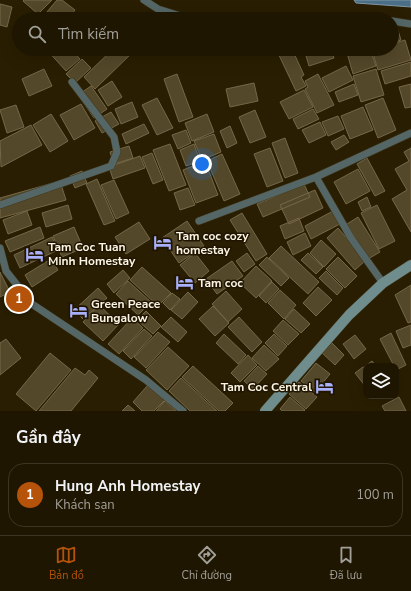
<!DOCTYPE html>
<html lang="vi">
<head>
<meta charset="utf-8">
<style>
	:root { --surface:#1f1601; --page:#2c2310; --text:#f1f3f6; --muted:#a19f99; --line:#3c3523; --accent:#b45309 }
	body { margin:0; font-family:"Nunito Sans",sans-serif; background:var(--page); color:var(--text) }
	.controls { position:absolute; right:12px; bottom:12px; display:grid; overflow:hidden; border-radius:8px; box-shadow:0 4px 16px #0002 }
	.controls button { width:36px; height:36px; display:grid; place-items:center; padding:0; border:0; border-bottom:1px solid var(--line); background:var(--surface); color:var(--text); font:20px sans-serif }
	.you { position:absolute; left:202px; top:164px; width:14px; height:14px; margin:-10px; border:3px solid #fff; border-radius:50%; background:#1a73e8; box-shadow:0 0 0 6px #1a73e833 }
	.badge { display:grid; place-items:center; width:26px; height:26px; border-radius:50%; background:var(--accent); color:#fff; font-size:13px; font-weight:700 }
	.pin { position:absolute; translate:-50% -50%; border:2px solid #fff; box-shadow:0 1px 4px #0006 }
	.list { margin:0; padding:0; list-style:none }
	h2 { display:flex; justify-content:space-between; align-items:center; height:52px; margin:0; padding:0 16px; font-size:17px }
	h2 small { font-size:13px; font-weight:400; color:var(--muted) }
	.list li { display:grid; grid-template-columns:26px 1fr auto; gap:12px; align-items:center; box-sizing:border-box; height:64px; margin:0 8px 8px; padding:0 8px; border:1px solid var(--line); border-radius:16px }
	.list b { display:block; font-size:15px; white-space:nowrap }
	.list p { margin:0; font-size:13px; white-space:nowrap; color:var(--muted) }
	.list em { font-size:13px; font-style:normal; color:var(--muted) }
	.icon { flex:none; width:22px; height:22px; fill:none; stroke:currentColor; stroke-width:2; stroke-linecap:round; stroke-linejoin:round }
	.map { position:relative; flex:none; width:411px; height:411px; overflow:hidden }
	.search { position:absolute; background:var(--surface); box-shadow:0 4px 16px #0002; left:12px; right:12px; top:12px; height:44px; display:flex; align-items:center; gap:10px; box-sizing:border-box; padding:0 14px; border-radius:22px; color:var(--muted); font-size:15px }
	.sheet { height:124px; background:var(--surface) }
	nav { display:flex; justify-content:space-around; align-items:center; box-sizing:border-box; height:56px; border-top:1px solid var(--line); background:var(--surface); font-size:11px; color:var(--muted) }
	nav a { display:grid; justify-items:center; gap:2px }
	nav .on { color:var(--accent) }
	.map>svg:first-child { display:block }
	.water { fill:#4c6f88; stroke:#8097a3 }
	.building { fill:#54482a; stroke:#746849 }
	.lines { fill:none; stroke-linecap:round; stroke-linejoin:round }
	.service-casing { stroke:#42381c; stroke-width:8 }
	.secondary-casing { stroke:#42381c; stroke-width:11 }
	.service { stroke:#546666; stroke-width:7 }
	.secondary { stroke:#708d8e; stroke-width:10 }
	.labels { text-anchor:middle; stroke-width:3; stroke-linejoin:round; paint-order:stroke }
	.poi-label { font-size:12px; font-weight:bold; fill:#fbf4e3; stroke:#201500; text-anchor:start }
</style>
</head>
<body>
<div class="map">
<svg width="411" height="411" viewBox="0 0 411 411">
	<rect width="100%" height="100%" fill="#291e01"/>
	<path class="water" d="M354,0H411V7L356,3Z"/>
	<path class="building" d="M24,0H52L38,14L23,1Z
		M57,0H62L75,10L68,19H41Z
		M0,4L12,7L7,27L0,25Z
		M397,27L401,40L392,43V28Z
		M405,40L411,60L378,70L372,50L392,49V44Z
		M46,49H71L80,59L66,71Z
		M113,49H136L95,89L84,77Z
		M276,49H292L304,75L301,77L306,86L296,91Z
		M304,49H331L334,58L309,66Z
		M360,49H370L376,66L353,74L347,53Z
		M82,59L91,68L75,83L66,74Z
		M411,62V76L385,84L381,71Z
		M346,66L353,80L329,92L322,78Z
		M44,69L52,86L29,96L22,79Z
		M376,69L384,95L361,102L353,76Z
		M177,74L193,117L179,122L164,79Z
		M318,74L334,105L317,113L305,89L308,87L305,81Z
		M112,81L122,97L108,106L98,90Z
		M254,83L258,101L230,107L226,89Z
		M354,84L358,95L339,102L335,92Z
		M411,84V107L405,108L399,87Z
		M91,86L107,109L94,118L78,95Z
		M304,90L313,107L289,119L280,102Z
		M157,98L173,128L157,135L142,105Z
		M383,98L396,130L378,138L365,105Z
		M132,102L138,117L121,124L115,109Z
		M81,104L95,128L74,140L60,115Z
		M16,105L24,127L7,133L0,110Z
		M363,107L373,130L350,139L341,116Z
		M313,109L319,119L298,129L293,119Z
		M255,110L266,137L250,143L239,117Z
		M111,112L119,124L102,133L95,121Z
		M51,114L68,141L50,152L33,125Z
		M207,114L214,132L192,141L185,123Z
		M338,116L344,129L328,136L322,122Z
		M320,122L326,135L309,143L302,130Z
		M144,124L149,133L126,144L122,134Z
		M31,125L42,145L1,167L0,141Z
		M230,126L237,143L227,148L220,131Z
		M186,130L191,143L178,149L172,135Z
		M214,134L221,152L202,160L194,141Z
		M344,135L349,142L336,150L331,142Z
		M285,138L298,173L285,178L272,143Z
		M170,144L186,185L169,191L153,150Z
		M194,144L200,161L186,166L180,150Z
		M129,146L133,158L114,164L110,152Z
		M270,148L283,181L267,187L254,154Z
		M411,148V232L392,199L407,190L395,169L409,161L404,152Z
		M152,153L163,180L153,184L142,157Z
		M222,154L240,194L224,201L207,161Z
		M140,156L145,168L113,179L109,167Z
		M367,158L385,191L375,196L357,164Z
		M205,161L218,195L196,203L183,170Z
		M358,169L370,191L346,204L334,182Z
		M82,171L87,183L75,188L70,176Z
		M97,179L115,221L104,225L86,184Z
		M114,180L129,213L116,219L101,185Z
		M60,181L66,200L0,218V198Z
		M304,184L310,197L263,217L257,204Z
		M188,188L195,205L180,210L174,193Z
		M315,190L323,208L289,224L280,205Z
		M367,197L371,207L362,211L358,202Z
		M68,205L72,219L46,227L42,213Z
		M377,205L395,241L379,249L361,213Z
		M27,211L32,225L8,234L3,220Z
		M333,211L340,224L311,239L305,226Z
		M242,213L267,254L256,261L230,220Z
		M358,217L380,252L368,259L347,224Z
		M299,218L304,231L285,239L280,226Z
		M187,221L204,246L179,263L162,238Z
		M139,222L150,239L126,254L115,237Z
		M40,227L44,238L10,252L5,241Z
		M74,227L83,248L62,257L53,236Z
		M338,228L366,260L355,270L327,238Z
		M305,233L311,246L293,255L287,242Z
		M52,237L58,250L20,268L14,255Z
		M321,240L336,254L324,267L310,253Z
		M281,246L319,282L308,294L269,258Z
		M195,253L209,271L195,283L180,265Z
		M247,253L255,264L244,272L236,261Z
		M308,253L323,267L316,274L301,260Z
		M267,257L289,278L281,286L259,265Z
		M338,257L357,276L345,288L326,269Z
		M51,259L58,270L32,287L25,275Z
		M232,261L243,276L217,294L206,279Z
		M256,266L272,281L256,298L240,283Z
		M142,267L171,293L158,306L130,280Z
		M123,270L130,278L114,293L107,284Z
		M326,271L343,288L337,295L319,278Z
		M0,272L10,292L0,297Z
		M128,281L151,302L138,315L116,294Z
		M272,282L279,289L266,303L259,296Z
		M411,285V322L408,323L395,295Z
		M318,287L332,300L316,316L303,303Z
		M98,288L107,298L83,319L74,310Z
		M280,290L296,305L284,319L268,303Z
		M226,291L242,309L228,322L212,304Z
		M188,292L198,302L182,319L171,310Z
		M172,293L180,299L170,310L163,303Z
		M99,305L119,324L103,341L83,322Z
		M213,306L229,323L215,336L199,319Z
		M294,309L310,324L301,333L285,319Z
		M146,311L161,326L153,334L137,320Z
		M171,317L187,332L178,342L161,327Z
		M239,317L262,342L252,352L228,327Z
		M132,318L143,328L119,354L108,344Z
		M283,320L299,334L288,345L273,331Z
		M411,325V345L403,348L396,331Z
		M144,329L152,336L131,359L123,351Z
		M158,332L170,342L146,368L134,357Z
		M391,333L406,365L396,370V366H394L380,339Z
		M224,334L246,355L238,364L216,343Z
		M274,334L287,346L278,356L265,343Z
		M355,335L366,349L354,359L343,344Z
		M6,339L21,358L0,375V343Z
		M329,340L344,355L335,365L319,350Z
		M264,345L279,359L266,371L252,358Z
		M168,347L189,366L167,390L146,370Z
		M50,353L71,370L36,411L16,394Z
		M248,355L257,365L240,382L231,373Z
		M372,361L376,366H366V369L364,367Z
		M316,363L330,374L315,392L301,381Z
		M193,366L233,403L225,411H219L182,377Z
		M258,366L267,374L253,389L244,381Z
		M363,367L366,371V387L355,373Z
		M75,368L85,375L89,370L98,378L71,411H39Z
		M181,378L217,411H190L169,391Z
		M299,382L317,397L306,409L289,394Z
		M148,385L165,400L154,411H142L133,402Z
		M290,397L305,410L304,411H282L280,409Z
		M399,397L406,411H385L382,406Z
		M165,401L176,411H156Z
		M128,405L135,411H122Z"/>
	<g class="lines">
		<defs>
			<path id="service" d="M144,0L158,9L190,19
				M297,19L371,18L378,19
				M392,21L411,24
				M316,177L351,238L383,283
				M0,205L111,166L117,152L114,137L72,82
				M199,221L316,177L411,133
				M0,248L6,271L32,304L146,380L183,411"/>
			<path id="secondary" d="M265,411L349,315L383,283L411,265"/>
		</defs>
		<use href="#service" class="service-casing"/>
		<use href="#secondary" class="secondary-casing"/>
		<use href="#service" class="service"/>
		<use href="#secondary" class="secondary"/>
	</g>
	<defs>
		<symbol id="hotel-bare" viewBox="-9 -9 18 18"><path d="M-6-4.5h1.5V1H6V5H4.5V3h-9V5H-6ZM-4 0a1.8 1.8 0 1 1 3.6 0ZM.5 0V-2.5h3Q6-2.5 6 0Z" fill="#a9b0fc" stroke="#201500" stroke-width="2.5" paint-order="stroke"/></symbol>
	</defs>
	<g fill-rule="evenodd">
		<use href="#hotel-bare" x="150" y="230" width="25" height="25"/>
		<use href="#hotel-bare" x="22" y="242" width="25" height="25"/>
		<use href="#hotel-bare" x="172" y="270" width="25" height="25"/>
		<use href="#hotel-bare" x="66" y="298" width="25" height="25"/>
		<use href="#hotel-bare" x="312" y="374" width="25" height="25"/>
	</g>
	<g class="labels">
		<g class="poi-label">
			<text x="176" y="240">Tam coc cozy<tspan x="176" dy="14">homestay</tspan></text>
			<text x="48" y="251">Tam Coc Tuan<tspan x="48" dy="14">Minh Homestay</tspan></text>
			<text x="198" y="287">Tam coc</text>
			<text x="91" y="308">Green Peace<tspan x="91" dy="14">Bungalow</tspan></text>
			<text x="312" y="391" text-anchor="end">Tam Coc Central</text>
		</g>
	</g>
</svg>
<div class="controls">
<button><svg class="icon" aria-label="layers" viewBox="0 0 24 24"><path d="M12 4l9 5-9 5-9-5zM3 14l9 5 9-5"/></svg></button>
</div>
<div class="you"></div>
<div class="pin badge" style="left:19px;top:299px">1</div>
<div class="search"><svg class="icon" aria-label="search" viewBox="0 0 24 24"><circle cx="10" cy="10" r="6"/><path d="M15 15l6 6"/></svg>Tìm kiếm</div>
</div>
<section class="sheet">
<h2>Gần đây<small></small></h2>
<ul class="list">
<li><span class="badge">1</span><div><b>Hung Anh Homestay</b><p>Khách sạn</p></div><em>100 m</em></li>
</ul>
</section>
<nav>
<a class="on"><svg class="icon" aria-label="map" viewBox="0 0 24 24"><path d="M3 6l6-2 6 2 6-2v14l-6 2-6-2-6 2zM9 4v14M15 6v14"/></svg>Bản đồ</a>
<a><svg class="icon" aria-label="directions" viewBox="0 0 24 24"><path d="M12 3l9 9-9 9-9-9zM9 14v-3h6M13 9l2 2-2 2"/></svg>Chỉ đường</a>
<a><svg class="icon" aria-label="saved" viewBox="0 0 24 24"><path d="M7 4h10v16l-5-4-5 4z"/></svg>Đã lưu</a>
</nav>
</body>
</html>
